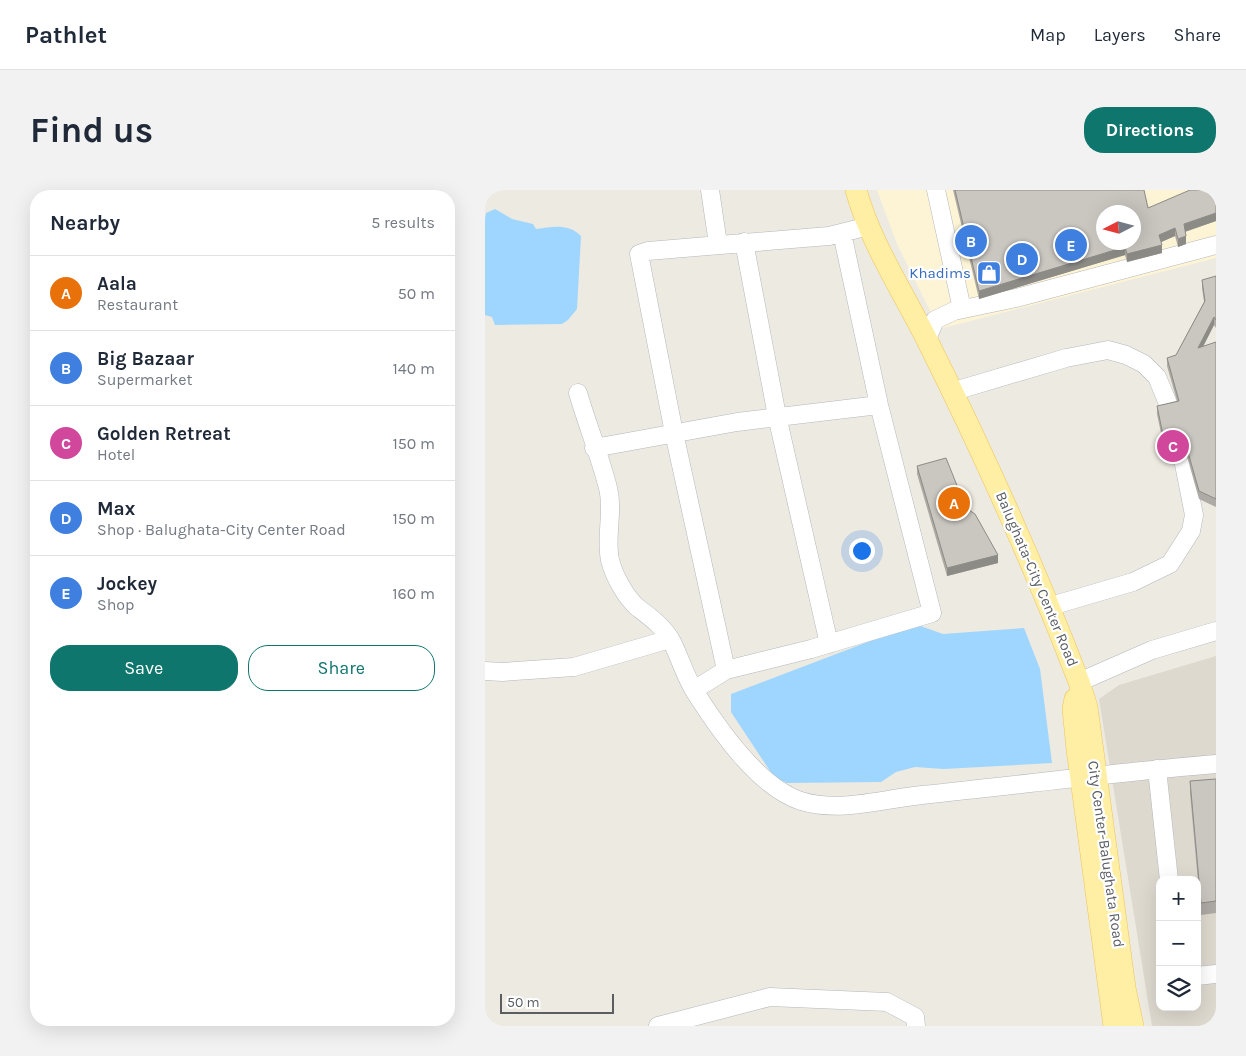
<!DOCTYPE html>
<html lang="en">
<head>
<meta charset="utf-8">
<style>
	:root { --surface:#fff; --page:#f2f2f3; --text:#1f2937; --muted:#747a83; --line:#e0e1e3; --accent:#0f766e }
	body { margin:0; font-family:Karla,sans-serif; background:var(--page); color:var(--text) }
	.controls { position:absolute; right:15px; bottom:15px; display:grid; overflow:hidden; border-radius:10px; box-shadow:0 5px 20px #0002 }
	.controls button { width:45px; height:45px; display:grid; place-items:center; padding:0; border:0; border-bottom:1px solid var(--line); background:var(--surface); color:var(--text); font:25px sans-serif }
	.compass { position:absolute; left:611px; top:15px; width:45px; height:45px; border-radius:50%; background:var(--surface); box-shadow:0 5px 20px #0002; rotate:264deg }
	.scale { position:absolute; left:15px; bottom:12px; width:114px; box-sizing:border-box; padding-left:5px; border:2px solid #5a5d62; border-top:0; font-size:14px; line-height:18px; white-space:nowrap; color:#5a5d62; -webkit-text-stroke:4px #fff; paint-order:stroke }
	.you { position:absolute; left:376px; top:360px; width:18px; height:18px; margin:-12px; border:4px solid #fff; border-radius:50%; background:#1a73e8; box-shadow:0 0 0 8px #1a73e833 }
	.badge { display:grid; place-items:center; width:32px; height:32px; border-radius:50%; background:var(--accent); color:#fff; font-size:16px; font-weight:700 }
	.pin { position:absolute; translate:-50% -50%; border:2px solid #fff; box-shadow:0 1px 5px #0006 }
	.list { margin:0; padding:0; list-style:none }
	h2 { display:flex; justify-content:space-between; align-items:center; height:65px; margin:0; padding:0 20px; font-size:21px }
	h2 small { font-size:16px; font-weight:400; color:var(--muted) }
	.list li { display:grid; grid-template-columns:32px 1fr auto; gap:15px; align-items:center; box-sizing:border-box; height:75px; padding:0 20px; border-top:1px solid var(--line) }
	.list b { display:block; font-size:19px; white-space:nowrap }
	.list p { margin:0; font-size:16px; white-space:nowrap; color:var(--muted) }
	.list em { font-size:16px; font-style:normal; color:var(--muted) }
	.actions { display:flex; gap:10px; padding:15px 20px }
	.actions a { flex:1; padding:11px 0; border:1px solid var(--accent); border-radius:20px; text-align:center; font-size:18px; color:var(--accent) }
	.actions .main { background:var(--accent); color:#fff }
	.icon { flex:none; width:28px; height:28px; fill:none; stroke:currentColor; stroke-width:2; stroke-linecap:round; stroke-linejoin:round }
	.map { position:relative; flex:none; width:731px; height:836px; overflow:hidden; border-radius:20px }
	header { display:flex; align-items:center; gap:30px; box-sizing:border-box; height:70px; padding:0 25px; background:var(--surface); border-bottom:1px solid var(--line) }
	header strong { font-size:24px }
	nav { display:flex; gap:28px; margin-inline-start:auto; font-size:18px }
	.intro { display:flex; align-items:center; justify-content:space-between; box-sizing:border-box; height:120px; padding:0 30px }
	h1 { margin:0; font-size:35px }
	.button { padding:12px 22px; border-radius:20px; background:var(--accent); color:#fff; font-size:18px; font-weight:700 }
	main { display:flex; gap:30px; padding:0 30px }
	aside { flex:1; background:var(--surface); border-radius:20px; box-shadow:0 5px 20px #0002 }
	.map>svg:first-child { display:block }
	.commercial { fill:#fdf4d5; fill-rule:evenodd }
	.education { fill:#ddd9cf; fill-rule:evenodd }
	.water { fill:#9fd6ff }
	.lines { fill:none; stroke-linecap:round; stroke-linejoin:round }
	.minor-casing { stroke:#b4b7bc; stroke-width:19 }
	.major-casing { stroke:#f0c356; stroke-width:22 }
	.minor { stroke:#fff; stroke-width:18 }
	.major { stroke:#ffefa4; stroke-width:21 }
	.wall { fill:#aeaaa5 }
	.shaded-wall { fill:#8d8b86 }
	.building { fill:#cac6c0; stroke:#8d8b86; fill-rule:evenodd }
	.labels { text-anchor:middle; stroke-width:4.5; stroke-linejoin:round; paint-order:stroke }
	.shop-label { font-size:15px; fill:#366cbe; stroke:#fff; text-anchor:end }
	.street-label { font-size:15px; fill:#5a5d62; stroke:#fff }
</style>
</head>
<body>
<header>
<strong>Pathlet</strong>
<nav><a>Map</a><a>Layers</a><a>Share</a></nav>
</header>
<div class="intro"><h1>Find us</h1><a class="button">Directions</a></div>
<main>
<aside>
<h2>Nearby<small>5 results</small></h2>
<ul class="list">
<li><span class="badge" style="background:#e8710a">A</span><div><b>Aala</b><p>Restaurant</p></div><em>50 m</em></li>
<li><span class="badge" style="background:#3f7fe0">B</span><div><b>Big Bazaar</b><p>Supermarket</p></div><em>140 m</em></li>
<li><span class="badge" style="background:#d1479c">C</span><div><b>Golden Retreat</b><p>Hotel</p></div><em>150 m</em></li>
<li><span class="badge" style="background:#3f7fe0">D</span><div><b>Max</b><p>Shop · Balughata-City Center Road</p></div><em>150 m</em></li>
<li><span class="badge" style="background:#3f7fe0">E</span><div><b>Jockey</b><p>Shop</p></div><em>160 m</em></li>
</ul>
<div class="actions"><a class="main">Save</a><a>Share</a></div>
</aside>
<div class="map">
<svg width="731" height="836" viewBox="0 0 731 836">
	<rect width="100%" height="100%" fill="#edeae1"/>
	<path class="commercial" d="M392,0H731V68L454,139L412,54ZM618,22H648V52H618Z"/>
	<path class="education" d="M731,466V836H667L614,509L634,495ZM675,690H712V817H675Z"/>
	<path class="water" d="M10,19L27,29L48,34L51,39C67,37 83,33 96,46L92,119L83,130L77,134L10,135L7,127L0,125V28L1,23Z
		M430,434L458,444L539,438L555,479L567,573L459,579L430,577L411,582L396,592L302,593L289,587L246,522V504Z"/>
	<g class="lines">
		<defs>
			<path id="minor" d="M225,0L233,54
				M451,0L477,119
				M259,52L292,226L344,454
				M442,149L450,130L469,121L531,108L731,55
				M466,202L581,168L623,160L641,165L659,174L672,187L686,221
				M93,203C102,234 115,266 123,298C129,322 120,346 125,370C129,386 140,406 152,417C165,427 179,437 187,452C195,468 200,486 210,502C233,538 273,597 316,611C355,623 398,609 437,605C535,595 633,582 731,574
				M109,258L252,232L394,215
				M566,416L648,392L685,374L706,341L709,325L697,264
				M241,480L189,243L154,64L163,61L344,46L380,37
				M0,481L17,482L89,477L185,449
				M594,492L667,460L731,441
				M209,500L241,480L326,459L447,423L394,215L357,43
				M672,579L684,690
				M712,786L731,784
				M173,836L285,807L402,812L430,827L431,836"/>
			<path id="major" d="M371,0C386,54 417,100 442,150C498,262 549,375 594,492L602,517L640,798L648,836
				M590,509L588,519L592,559L629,836"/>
		</defs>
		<use href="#minor" class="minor-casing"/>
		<use href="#major" class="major-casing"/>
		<use href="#minor" class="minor"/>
		<use href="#major" class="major"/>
	</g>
	<path class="wall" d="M468,0H659L663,18L731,0V31L700,42L701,54L693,57L690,46L676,52L677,63L642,72L640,65L494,109Z
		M731,86V138L729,135L718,157L731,152V317L714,309L701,263L681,267L672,224V216L692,211L682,176V168L691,165L719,112L717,98V90Z
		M432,276L481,318L513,373L462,386L432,284Z
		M731,589V723L716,725L705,603V591Z"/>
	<path class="shaded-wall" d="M731,23V31L699,42V34Z
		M690,38V46L674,53V45Z
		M701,46V54L693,57V49Z
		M677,55V63L642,72V64Z
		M640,57V65L494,109V101Z
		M729,127V135L713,166V158Z
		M513,365V373L462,386V378Z"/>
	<path class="building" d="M470,0H659L663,18L705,0H731V23L699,34L701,46L693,49L690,38L674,45L677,55L642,64L640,57L494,101ZM618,22H648V52H618Z
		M731,86V130L729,127L713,158L731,152V309L714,301L701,255L681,259L672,216L694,211L682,168L691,165L720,111L717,90Z
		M461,268L481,318L490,324L513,365L462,378L432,276Z
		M731,589V711L716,713L705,591Z"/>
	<defs>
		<symbol id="shop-square" viewBox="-11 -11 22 22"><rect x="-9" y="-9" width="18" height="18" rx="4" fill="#3f7fe0" stroke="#fff"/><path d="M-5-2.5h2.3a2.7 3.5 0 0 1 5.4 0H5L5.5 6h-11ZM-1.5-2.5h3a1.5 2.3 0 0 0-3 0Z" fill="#fff"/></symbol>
	</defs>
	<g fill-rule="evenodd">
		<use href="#shop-square" x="490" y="69" width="28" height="28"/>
	</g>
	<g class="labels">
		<g class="shop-label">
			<text x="486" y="88">Khadims</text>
		</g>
		<g class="street-label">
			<text transform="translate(552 389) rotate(67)" y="5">Balughata-City Center Road</text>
			<text transform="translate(621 664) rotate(82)" y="5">City Center-Balughata Road</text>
		</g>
	</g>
</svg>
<div class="controls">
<button>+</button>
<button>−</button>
<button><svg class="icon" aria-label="layers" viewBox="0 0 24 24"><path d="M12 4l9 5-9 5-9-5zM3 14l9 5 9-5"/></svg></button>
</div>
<svg class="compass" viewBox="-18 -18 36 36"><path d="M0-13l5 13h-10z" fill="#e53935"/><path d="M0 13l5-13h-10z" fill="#747a83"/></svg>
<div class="scale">50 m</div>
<div class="you"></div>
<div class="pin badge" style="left:469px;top:313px;background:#e8710a">A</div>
<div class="pin badge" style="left:486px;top:51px;background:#3f7fe0">B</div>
<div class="pin badge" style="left:688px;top:256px;background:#d1479c">C</div>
<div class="pin badge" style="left:537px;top:69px;background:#3f7fe0">D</div>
<div class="pin badge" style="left:586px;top:55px;background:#3f7fe0">E</div>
</div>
</main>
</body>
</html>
